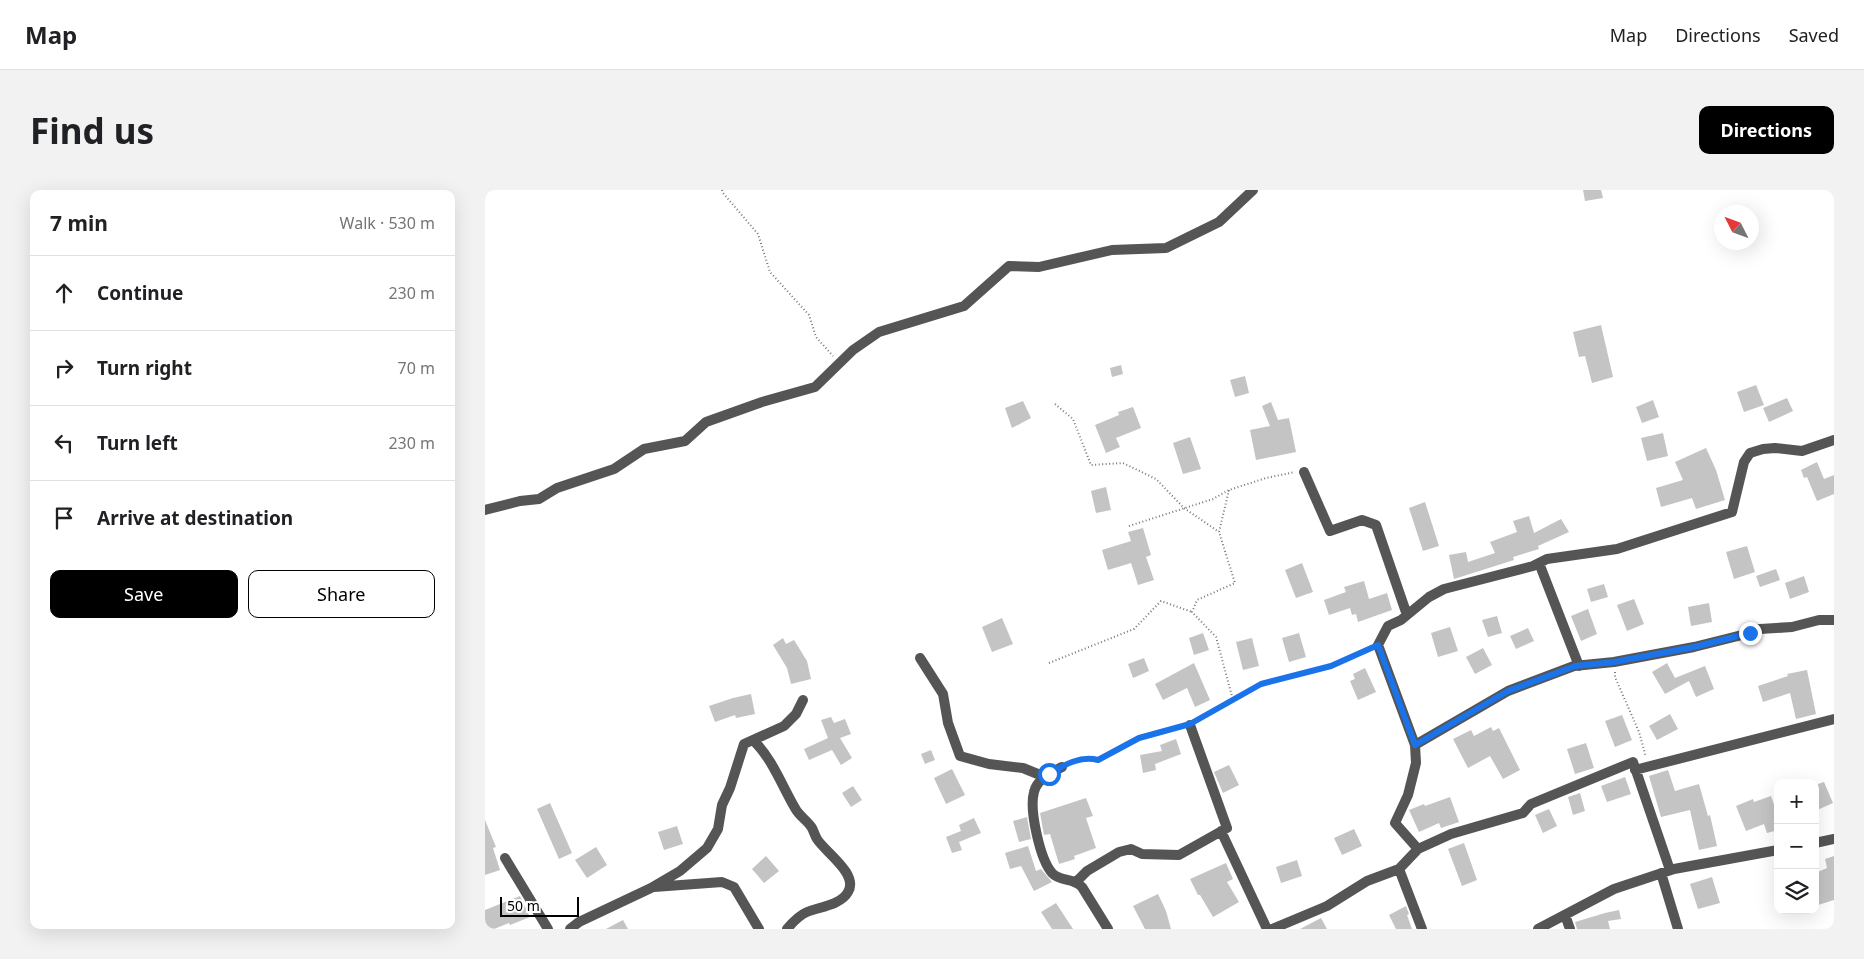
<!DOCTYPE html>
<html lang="en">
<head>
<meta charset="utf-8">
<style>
	:root { --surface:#fff; --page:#f2f2f2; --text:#202124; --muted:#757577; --line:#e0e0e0; --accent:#000 }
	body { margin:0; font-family:"Noto Sans",sans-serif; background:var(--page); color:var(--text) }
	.controls { position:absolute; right:15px; bottom:15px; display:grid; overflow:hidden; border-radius:10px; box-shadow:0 5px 20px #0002 }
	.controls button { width:45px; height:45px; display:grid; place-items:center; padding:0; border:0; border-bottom:1px solid var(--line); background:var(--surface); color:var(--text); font:25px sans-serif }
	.compass { position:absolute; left:1229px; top:15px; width:45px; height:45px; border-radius:50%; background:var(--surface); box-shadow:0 5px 20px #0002; rotate:312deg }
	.scale { position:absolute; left:15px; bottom:12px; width:79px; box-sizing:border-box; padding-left:5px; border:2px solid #000; border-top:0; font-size:14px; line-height:18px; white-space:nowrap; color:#000; -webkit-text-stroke:4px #fff; paint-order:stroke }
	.stop { position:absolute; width:15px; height:15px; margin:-11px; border:4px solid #1a73e8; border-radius:50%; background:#fff }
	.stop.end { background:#1a73e8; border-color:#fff; box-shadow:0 1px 5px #0008 }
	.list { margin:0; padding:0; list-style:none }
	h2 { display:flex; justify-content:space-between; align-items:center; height:65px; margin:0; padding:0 20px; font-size:21px }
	h2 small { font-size:16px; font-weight:400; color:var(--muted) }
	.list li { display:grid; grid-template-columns:32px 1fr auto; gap:15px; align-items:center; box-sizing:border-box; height:75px; padding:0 20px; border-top:1px solid var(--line) }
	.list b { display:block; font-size:19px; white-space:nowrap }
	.list em { font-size:16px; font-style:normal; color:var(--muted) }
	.actions { display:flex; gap:10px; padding:15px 20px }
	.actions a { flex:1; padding:11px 0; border:1px solid var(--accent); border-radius:10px; text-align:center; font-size:18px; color:var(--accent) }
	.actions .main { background:var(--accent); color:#fff }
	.icon { flex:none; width:28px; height:28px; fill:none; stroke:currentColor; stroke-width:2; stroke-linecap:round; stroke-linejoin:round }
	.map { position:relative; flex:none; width:1349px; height:739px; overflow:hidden; border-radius:10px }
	header { display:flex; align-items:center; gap:30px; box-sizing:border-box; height:70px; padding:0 25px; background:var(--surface); border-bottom:1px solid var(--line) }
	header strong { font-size:24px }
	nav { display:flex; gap:28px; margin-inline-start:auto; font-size:18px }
	.intro { display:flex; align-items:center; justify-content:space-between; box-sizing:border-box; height:120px; padding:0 30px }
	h1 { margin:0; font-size:35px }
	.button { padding:12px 22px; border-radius:10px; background:var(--accent); color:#fff; font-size:18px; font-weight:700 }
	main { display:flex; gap:30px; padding:0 30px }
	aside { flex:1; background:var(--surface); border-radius:10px; box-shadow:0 5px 20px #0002 }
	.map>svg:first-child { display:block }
	.building { fill:#c4c4c4 }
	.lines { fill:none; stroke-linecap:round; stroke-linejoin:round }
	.path { stroke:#777; stroke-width:2; stroke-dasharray:1 2.5; stroke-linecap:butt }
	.minor { stroke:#555; stroke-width:10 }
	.route { stroke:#1a73e8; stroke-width:6 }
</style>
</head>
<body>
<header>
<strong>Map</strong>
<nav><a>Map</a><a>Directions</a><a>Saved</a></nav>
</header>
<div class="intro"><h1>Find us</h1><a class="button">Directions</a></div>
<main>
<aside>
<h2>7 min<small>Walk · 530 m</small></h2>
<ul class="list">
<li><svg class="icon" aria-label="ahead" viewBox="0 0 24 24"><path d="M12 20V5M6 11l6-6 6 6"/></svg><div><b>Continue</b></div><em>230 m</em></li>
<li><svg class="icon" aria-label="right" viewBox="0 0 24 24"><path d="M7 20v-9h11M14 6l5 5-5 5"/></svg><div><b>Turn right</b></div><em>70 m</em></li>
<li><svg class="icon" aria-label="left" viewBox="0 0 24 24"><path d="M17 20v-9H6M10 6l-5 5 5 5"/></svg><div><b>Turn left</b></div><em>230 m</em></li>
<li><svg class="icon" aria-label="arrive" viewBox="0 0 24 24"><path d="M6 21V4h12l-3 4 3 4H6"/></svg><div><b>Arrive at destination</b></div></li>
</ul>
<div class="actions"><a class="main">Save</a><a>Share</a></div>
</aside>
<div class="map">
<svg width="1349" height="739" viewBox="0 0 1349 739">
	<rect width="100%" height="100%" fill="#fff"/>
	<path class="building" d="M1098,0H1116L1118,8L1100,11Z
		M1116,135L1128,187L1107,193L1100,166L1094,167L1088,142Z
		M636,175L638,184L627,187L625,178Z
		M760,186L764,203L750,207L745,190Z
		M1271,195L1279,215L1259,222L1252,202Z
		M1302,208L1308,221L1284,232L1278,218Z
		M1168,210L1174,227L1157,233L1151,217Z
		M538,211L546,228L527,238L520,218Z
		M786,212L793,230L804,228L811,262L771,270L765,240L785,236L777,216Z
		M648,217L656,238L631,248L635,257L621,263L610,235L634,225L633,222Z
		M1178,243L1183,266L1162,271L1156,248Z
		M705,247L716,279L698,284L688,253Z
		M1221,258L1231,280L1240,310L1211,319L1207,308L1176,317L1171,298L1198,290L1190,272Z
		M1332,272L1339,289L1349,285V304L1332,311L1322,287L1319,288L1316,280Z
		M621,297L626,320L611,323L606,301Z
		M940,312L954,356L938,361L924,318Z
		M1044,326L1049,343L1076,329L1084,342L1053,356L1054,359L1028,367L1029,370L969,389L964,365L981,362L983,372L1010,363L1005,352L1032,342L1028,331Z
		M658,338L666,365L661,367L669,390L653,395L646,373L623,380L617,360L646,351L643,342Z
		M1262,356L1270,382L1249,389L1241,362Z
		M817,373L828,402L811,408L800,380Z
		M1291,379L1295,390L1275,397L1271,386Z
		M1319,386L1324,402L1305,409L1300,393Z
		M879,391L884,409L902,403L907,420L873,432L871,424L867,425L865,418L844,425L839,410L861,402L859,397Z
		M1119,394L1123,407L1106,412L1102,399Z
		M1149,409L1159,434L1142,441L1132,415Z
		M1224,413L1227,432L1206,436L1203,417Z
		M1103,419L1112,444L1096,451L1086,426Z
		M1012,426L1017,443L1003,447L997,430Z
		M517,428L528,454L507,462L497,437Z
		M965,437L973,461L953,467L946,443Z
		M1043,438L1049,451L1031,459L1025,446Z
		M718,443L724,460L709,465L704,448Z
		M814,443L821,467L804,472L797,448Z
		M298,448L301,454L309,450L322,471L326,489L306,494L302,478L288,455Z
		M767,448L774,476L758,480L751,452Z
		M998,458L1007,475L990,484L981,467Z
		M659,468L664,481L648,488L643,474Z
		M709,473L725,510L710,517L702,498L678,510L670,494Z
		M1182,473L1190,488L1220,476L1229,499L1211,507L1204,491L1180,504L1167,482Z
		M880,478L891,502L873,510L865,491L870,489L868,484Z
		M1322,480L1331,524L1311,529L1305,503L1278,512L1273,496L1303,486L1302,484Z
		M266,504L270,524L251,528L250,525L230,532L224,516L248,508Z
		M1185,524L1193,539L1172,550L1164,536Z
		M1137,525L1147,550L1130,557L1120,531Z
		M346,527L349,533L360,529L366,544L355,548L367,568L356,575L347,560L324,570L319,559L343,548L336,530Z
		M1006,537L1008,541L1014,538L1035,580L1018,589L1005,566L983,578L968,549L986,540L989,546Z
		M691,549L696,564L670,574L671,580L658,583L655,565L677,561L675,555Z
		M1101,553L1109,578L1090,584L1082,559Z
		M446,560L450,570L440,574L436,564Z
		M744,575L754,595L738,603L729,582Z
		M467,579L480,605L461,614L449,588Z
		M1183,580L1190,601L1214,594L1223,626L1225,625L1232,656L1214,660L1205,620L1176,627L1164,586Z
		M1140,587L1146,604L1122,612L1116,596Z
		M1339,592L1348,613L1330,621V595Z
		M368,596L377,610L366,617L357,603Z
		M1095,603L1100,621L1088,625L1083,607Z
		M1286,606L1293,626V640L1282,643L1279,634L1261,641L1251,616L1268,609L1269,612Z
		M965,607L974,632L956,638L954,633L934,642L924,620L939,614L940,616Z
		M601,608L608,626L601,628L611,658L589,666L590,669L574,674L565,644L559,645L555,623Z
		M65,613L87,663L74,669L52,619Z
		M1064,619L1072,636L1058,643L1050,625Z
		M542,627L546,649L534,652L528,631Z
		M489,628L496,643L474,652L477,660L467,663L461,647L476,641L474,635Z
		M0,630L11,657L8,658L15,680L0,685Z
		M192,636L198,654L179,660L173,642Z
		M869,639L877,656L857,665L849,648Z
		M979,653L992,690L977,696L963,659Z
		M543,656L551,681L556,679L567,692L549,701L536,676L525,679L520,663Z
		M111,657L122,675L102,688L90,670Z
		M281,666L294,681L279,693L267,679Z
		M1349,666V710L1330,716V683L1342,678L1340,669Z
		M812,670L817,686L796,693L791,677Z
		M741,673L748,689L742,692L754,712L728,727L715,705H713L705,689Z
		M1227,687L1235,713L1213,719L1205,694Z
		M673,704L681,721L686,739H660L648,716Z
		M35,706L45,727L25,735L24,733L9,739H0V720Z
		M571,713L588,739H567L556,722Z
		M921,716L924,724L922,725L927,739H911L904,725Z
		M1134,720L1136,729L1123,731L1125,739H1092L1090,732L1120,723Z
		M836,728L842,739H815Z
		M138,730L143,739H121Z"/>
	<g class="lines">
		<path class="path" d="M237,0L238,3L273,44L285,82L324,125L331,147L348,166
			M570,214L588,229L606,275L638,273L671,289L699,318L734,342
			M744,300L734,342L750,393L712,410L707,422L731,447L748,510
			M644,336L728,309L744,300L781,288L810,282
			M564,473L649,439L676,411L707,422
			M1130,482V487L1154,542L1161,567
			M713,530L776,494L846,475L883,459
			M586,573L603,567L613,570L654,548L695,537"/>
		<path class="minor" d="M819,282L845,341L877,330L891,335L922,425
			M0,320L35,311L54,309L72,298L129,279L159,259L200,251L221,232L277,212L330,197L368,160L394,142L479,116L524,76L554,77L627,60L681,58L734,32L768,0
			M1054,373L1094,476
			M435,468L458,504L463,533L475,566L504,574L538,578L560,587
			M268,550C287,568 297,596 310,618C314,626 323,631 327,638C329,642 330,646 332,649C340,662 374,684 363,702C356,715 334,717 322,722C315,725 307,733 302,739
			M930,555L1023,501L1089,476L1129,472L1209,457L1265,443L1275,439L1307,437L1334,430H1349
			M577,577C566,583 552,589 549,602C544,620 555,669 567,683C575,692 588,687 597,697L623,739
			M1150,580L1349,529
			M736,641L782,739
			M1330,653L1349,649
			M933,659L910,633L923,605L931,573L930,555L893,455L903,436L916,430L944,407L959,399L1048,376L1062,369L1132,359L1247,322L1259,272L1265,263L1278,259L1290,258L1317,261L1349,250
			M20,668L63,739
			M914,679L937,739
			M1176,683L1193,739
			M592,691L602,681L634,662L646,659L657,664L694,665L742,638L705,535
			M169,697L237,692L249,697L274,739
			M1080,725L1085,739
			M85,739L94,732L166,698L195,681L222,658L233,639L237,615L245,598L259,554L299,536L311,524L318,510
			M787,739L842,716L882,691L914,679L933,659L966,644L1038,623L1046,614L1148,572L1185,680
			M1053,739L1129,699L1189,679L1293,660"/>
	</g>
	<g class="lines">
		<path class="route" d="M564,584C579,575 596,565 613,570L654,548L705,534L776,494L846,476L893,455L930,555L1023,501L1090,476L1129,472L1209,457L1265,443"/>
	</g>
</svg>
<div class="controls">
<button>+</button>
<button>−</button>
<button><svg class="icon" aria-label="layers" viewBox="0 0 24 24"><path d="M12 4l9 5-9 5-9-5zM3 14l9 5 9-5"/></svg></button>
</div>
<svg class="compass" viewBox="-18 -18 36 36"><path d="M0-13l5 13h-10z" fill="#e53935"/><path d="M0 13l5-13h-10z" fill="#757577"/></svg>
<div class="scale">50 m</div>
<div class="stop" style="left:564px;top:584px"></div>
<div class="stop end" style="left:1265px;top:443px"></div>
</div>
</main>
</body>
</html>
